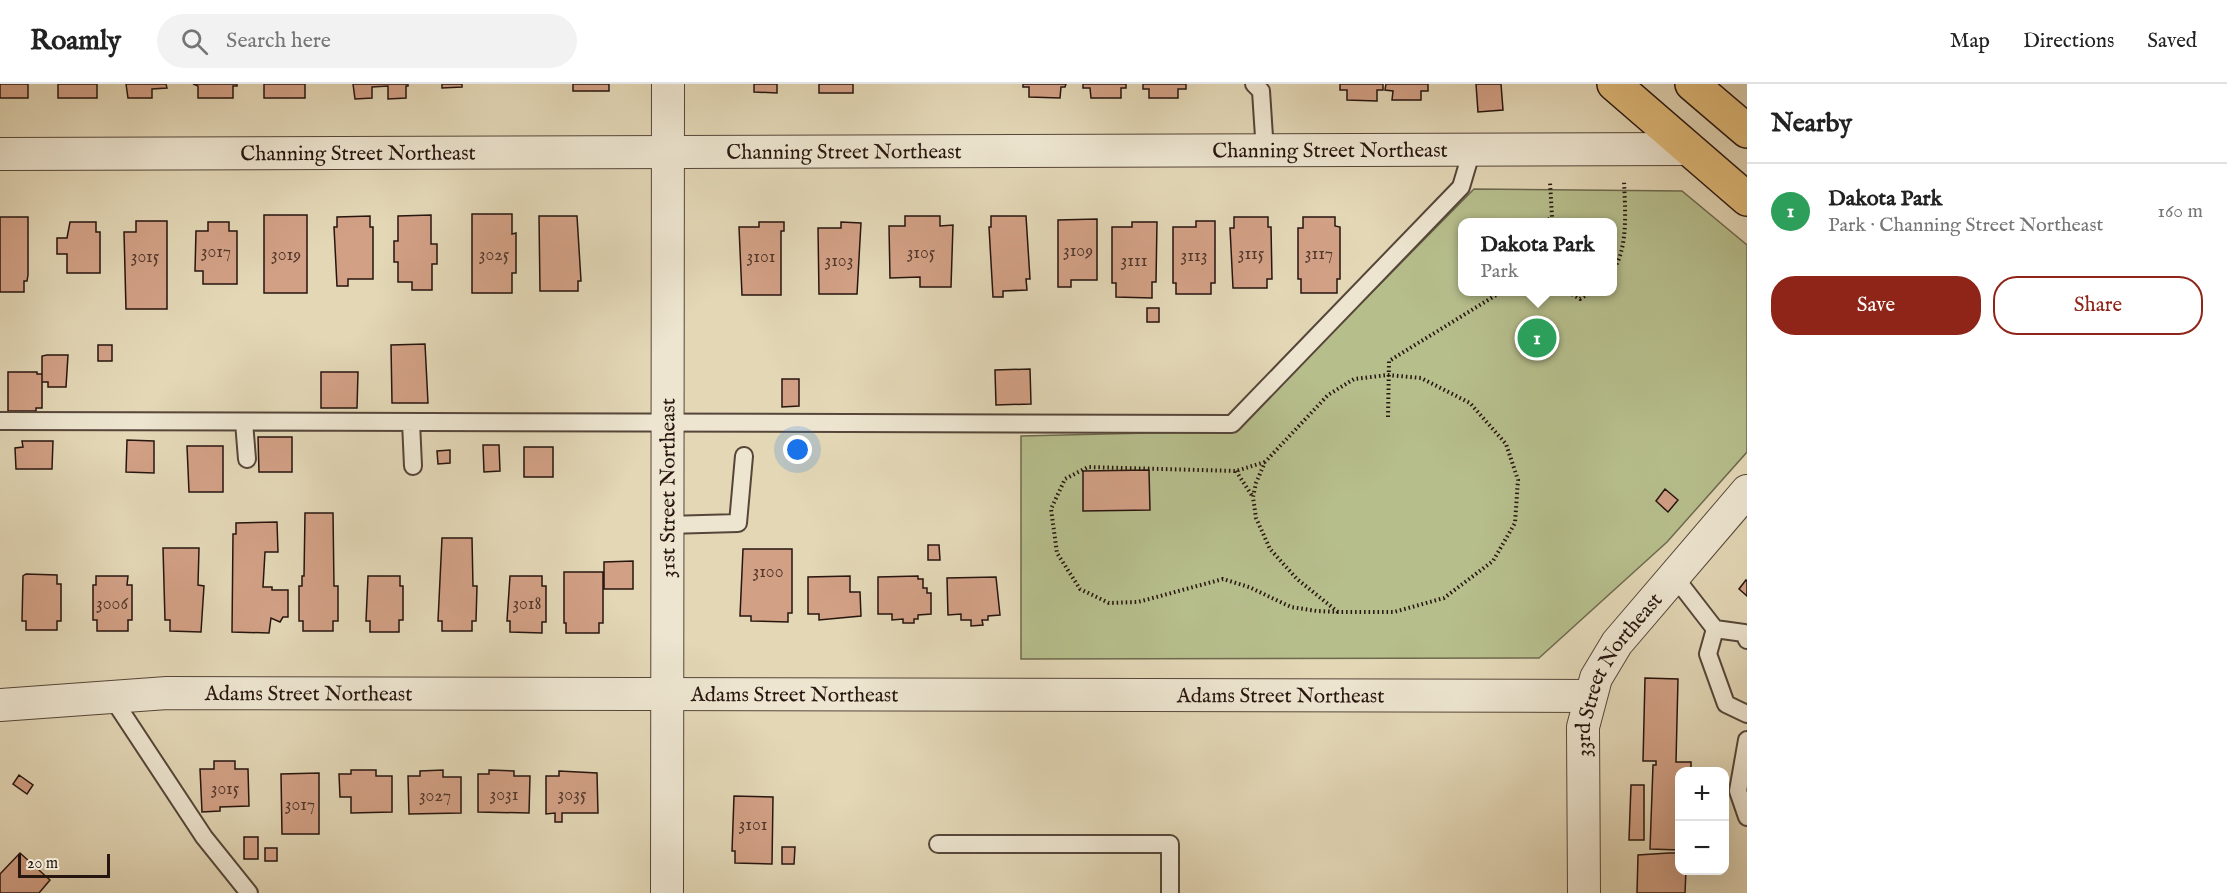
<!DOCTYPE html>
<html lang="en">
<head>
<meta charset="utf-8">
<style>
	:root { --surface:#fff; --page:#f2f2f2; --text:#222; --muted:#767676; --line:#e0e0e0; --accent:#8f2418 }
	body { margin:0; font-family:"IM FELL English",serif; background:var(--page); color:var(--text) }
	.controls { position:absolute; right:18px; bottom:18px; display:grid; overflow:hidden; border-radius:12px; box-shadow:0 6px 24px #0002 }
	.controls button { width:54px; height:54px; display:grid; place-items:center; padding:0; border:0; border-bottom:2px solid var(--line); background:var(--surface); color:var(--text); font:30px sans-serif }
	.scale { position:absolute; left:18px; bottom:15px; width:92px; box-sizing:border-box; padding-left:6px; border:3px solid #27150f; border-top:0; font-size:16px; line-height:21px; white-space:nowrap; color:#27150f; -webkit-text-stroke:4px #ede5d0; paint-order:stroke }
	.you { position:absolute; left:798px; top:366px; width:21px; height:21px; margin:-15px; border:4px solid #fff; border-radius:50%; background:#1a73e8; box-shadow:0 0 0 9px #1a73e833 }
	.badge { display:grid; place-items:center; width:39px; height:39px; border-radius:50%; background:var(--accent); color:#fff; font-size:20px; font-weight:700 }
	.pin { position:absolute; translate:-50% -50%; border:3px solid #fff; box-shadow:0 2px 6px #0006 }
	.popup { position:absolute; left:1458px; top:134px; width:159px; height:78px; box-sizing:border-box; display:grid; place-content:center; border-radius:12px; background:var(--surface); filter:drop-shadow(0 2px 4px #0005); font-size:20px; white-space:nowrap; color:var(--muted) }
	.popup b { font-size:22px; color:var(--text) }
	.popup::after { content:''; position:absolute; left:50%; top:100%; margin-left:-12px; border:12px solid transparent; border-top-color:var(--surface) }
	.list { margin:0; padding:0; list-style:none }
	h2 { display:flex; justify-content:space-between; align-items:center; height:78px; margin:0; padding:0 24px; font-size:26px }
	h2 small { font-size:20px; font-weight:400; color:var(--muted) }
	.list li { display:grid; grid-template-columns:39px 1fr auto; gap:18px; align-items:center; box-sizing:border-box; height:96px; padding:0 24px; border-top:2px solid var(--line) }
	.list b { display:block; font-size:22px; white-space:nowrap }
	.list p { margin:0; font-size:20px; white-space:nowrap; color:var(--muted) }
	.list em { font-size:20px; font-style:normal; color:var(--muted) }
	.actions { display:flex; gap:12px; padding:18px 24px }
	.actions a { flex:1; padding:14px 0; border:2px solid var(--accent); border-radius:24px; text-align:center; font-size:21px; color:var(--accent) }
	.actions .main { background:var(--accent); color:#fff }
	.icon { flex:none; width:33px; height:33px; fill:none; stroke:currentColor; stroke-width:2; stroke-linecap:round; stroke-linejoin:round }
	.map { position:relative; flex:none; width:1747px; height:809px; overflow:hidden }
	header { display:flex; align-items:center; gap:36px; box-sizing:border-box; height:84px; padding:0 30px; background:var(--surface); border-bottom:2px solid var(--line) }
	header strong { font-size:28px }
	nav { display:flex; gap:33px; margin-inline-start:auto; font-size:21px }
	.search { width:420px; height:54px; background:var(--page); display:flex; align-items:center; gap:15px; box-sizing:border-box; padding:0 21px; border-radius:33px; color:var(--muted); font-size:22px }
	main { display:flex }
	aside { flex:1; background:var(--surface) }
	.map>svg:first-child { display:block }
	.green { fill:#b6be8c; stroke:#6e6a4e; stroke-width:1.5; fill-rule:evenodd }
	.building { fill:#d2a085; stroke:#27150f; stroke-width:1.5 }
	.lines { fill:none; stroke-linecap:round; stroke-linejoin:round }
	.service-casing { stroke:#564639; stroke-width:20 }
	.minor-casing { stroke:#564639; stroke-width:34 }
	.primary-casing { stroke:#27150f; stroke-width:36 }
	.path { stroke:#27150f; stroke-width:4; stroke-dasharray:1.5 3; stroke-linecap:butt }
	.service { stroke:#ede5d0; stroke-width:16 }
	.minor { stroke:#ede5d0; stroke-width:32 }
	.primary { stroke:#e2bc7b; stroke-width:33 }
	.labels { text-anchor:middle; stroke-width:4.5; stroke-linejoin:round; paint-order:stroke }
	.number-label { font-size:18px; fill:#52382c }
	.street-label { font-size:21px; fill:#27150f; stroke:#ede5d0 }
</style>
</head>
<body>
<header>
<strong>Roamly</strong>
<div class="search"><svg class="icon" aria-label="search" viewBox="0 0 24 24"><circle cx="10" cy="10" r="6"/><path d="M15 15l6 6"/></svg>Search here</div>
<nav><a>Map</a><a>Directions</a><a>Saved</a></nav>
</header>
<main>
<div class="map">
<svg width="1747" height="809" viewBox="0 0 1747 809">
	<rect width="100%" height="100%" fill="#e3d7b6"/>
	<filter id="stains"><feTurbulence type="fractalNoise" baseFrequency=".00333" numOctaves="4"/><feColorMatrix values="0 0 0 0 .2 0 0 0 0 .09 0 0 0 0 .02 0 0 0 .5 -.17"/></filter>
	<radialGradient id="worn" r=".72"><stop offset=".6" stop-color="#630" stop-opacity="0"/><stop offset="1" stop-color="#630" stop-opacity=".3"/></radialGradient>
	<path class="green" d="M1474,105L1682,107L1747,161V368L1667,458L1539,574L1021,575V352L1235,347ZM1462,138H1612V208H1462Z"/>
	<path class="building" d="M0,0H28V14H0Z
		M58,0H97V14H58Z
		M126,0H166L167,4L152,5V14H128Z
		M193,0H237V2H233V14H198V2Z
		M264,0H305V14H264Z
		M353,0H408V2H406V14L388,15V2L372,3V14L355,15Z
		M442,0H462V3L442,4Z
		M573,0H609V7H573Z
		M754,0H777V9L754,8Z
		M819,0H853V9H819Z
		M1023,0H1066L1065,3H1061L1060,14L1029,13V3H1023Z
		M1083,0H1126V4H1121V14H1091L1090,4H1083Z
		M1143,0H1186V5H1178V14H1149V5H1143Z
		M1340,0H1383V6H1377V17L1347,16V6H1340Z
		M1386,0H1428V7H1421V16H1392L1393,7L1385,6Z
		M1476,0H1501L1503,26L1478,28Z
		M472,130H512V150L516,149V189H512V209H472Z
		M264,131H307V209H264Z
		M431,131V160H437V180H432V206H412V198H398V178H394V157H398V132Z
		M370,132V143H373V195H348V202H337L334,143H337V133Z
		M539,132H577L581,197H578V207H540Z
		M905,132H940V142L953,141L951,203H920V193L890,194L889,142H905Z
		M991,132H1026L1030,195H1026L1027,206L1003,207V213H993L989,143H991Z
		M0,133H28V191L27,197H24V208H0Z
		M1234,133H1268V143H1271L1272,195H1267V204H1233L1230,144H1234Z
		M1303,133H1335V142L1340,143V195H1337V209H1301V195H1298V144H1303Z
		M1097,135V196H1071V203H1058V136Z
		M136,137H167V225H126L124,148H136Z
		M1196,137H1215V199H1211V210H1176V199H1173V143H1196Z
		M70,138H96V148H100V189H67V170H57V154H67Z
		M208,138H229V147H237V200H203V187H195L196,147H208Z
		M759,138H784V147H781V211H742L739,143H759Z
		M841,138L861,139L857,210H819L818,144H841Z
		M1132,138H1157L1156,198H1152V214L1116,213V199H1112V143H1132Z
		M1147,224H1159V238H1147Z
		M425,260L428,319H392L391,261Z
		M98,261H112V277H98Z
		M47,271H68L66,303H48V298H42V272Z
		M1030,285L1031,320L996,321L995,286Z
		M8,288H37V290H42V324H36V327H8Z
		M321,288H358L357,324H321Z
		M782,295H799V322L782,323Z
		M258,353H292V388H259Z
		M127,356L154,357V389L126,388Z
		M22,357H53L52,385H16L15,364L23,363Z
		M483,361H499L500,387L484,388Z
		M187,362H223V408H189Z
		M524,363H553V393H524Z
		M450,366V379L438,380L437,367Z
		M1149,386L1150,426L1083,427V387Z
		M1665,405L1678,416L1668,428L1656,417Z
		M305,429H333L334,502H338V537H333V547H303V537H299V502H302V492H304Z
		M277,438L278,468H265L263,503H272V506H288V533H283L280,538L271,534L269,549L232,548L233,450H236V439Z
		M442,454H472L473,502H477L476,537H472V547H442V537H438Z
		M928,461H939L940,476H928Z
		M163,464H199L198,501L204,502L201,548L170,547V536H165Z
		M743,465H792V529H788V538L751,537V532H740Z
		M633,477V505H604V478Z
		M564,488H603V539H599V549H566V539H564Z
		M26,490L57,491V500H61V537H57V546H26V537H22L23,492Z
		M96,492H128L127,501H132V536H128V547H97V536H93V501H96Z
		M368,492H400V502H403V536H399V548H370V537H366Z
		M510,492H542V502H546V538H542V549L510,548V537H507Z
		M850,492V508H860L861,532L819,536V530H808V493Z
		M918,492V495H923V504H927V509H931V530L918,531V535H914V539H903V535L892,536V530H878V493Z
		M996,493L1000,531L988,532V536H982L983,541L971,542V536H961V530L948,531L947,494Z
		M1746,496L1747,497V512L1739,505Z
		M1645,594L1678,595L1676,678H1691V686L1680,688V766L1650,765L1653,681H1656V677H1643Z
		M214,677H235V685H248L249,722L220,723V727L202,728L200,685H214Z
		M351,686H376V692H392V728L351,729V713H340L339,690H351Z
		M443,686V693H461V729L409,730L408,692H420V687Z
		M489,686L514,687V692H530L529,729L478,728V690H489Z
		M559,687L597,689L598,729H562V738H555V729L546,730V692H559Z
		M319,689V750H282L281,690Z
		M19,691L33,701L27,710L13,700Z
		M1631,701H1644V756H1629Z
		M734,712L773,713L772,780L735,779V767H732Z
		M244,753H258V775H244Z
		M782,763H795L794,780H782Z
		M265,764H277V777H265Z
		M20,769L50,796L39,809H0V790Z
		M1669,769H1680V786H1686L1685,809H1637L1638,771Z"/>
	<g class="lines">
		<defs>
			<path id="service" d="M1254,0L1261,7L1265,68
				M0,337L1232,340L1461,103L1472,66
				M244,338L247,375
				M411,338L413,382
				M667,441L738,439L744,372
				M1674,492L1715,545L1744,549L1747,556
				M1715,545L1708,570L1726,620L1747,630
				M111,612L204,753L249,809
				M1747,656L1738,707L1747,733
				M938,760H1170V809"/>
			<g id="minor">
				<path id="s1" d="M0,70L1689,65"/>
				<path id="s2" d="M0,621L167,609L1589,612"/>
				<path id="s3" d="M667,809L668,0"/>
				<path id="s4" d="M1584,809L1583,643L1596,594L1617,559L1747,407"/>
			</g>
			<path id="primary" d="M1614,0L1747,115
				M1692,0L1747,47"/>
		</defs>
		<use href="#service" class="service-casing"/>
		<use href="#minor" class="minor-casing"/>
		<use href="#primary" class="primary-casing"/>
		<path class="path" d="M1545,138L1552,133L1550,98
			M1612,188C1629,164 1625,125 1624,96
			M1568,208L1580,215L1591,208
			M1388,333L1389,277L1501,208
			M1265,378L1236,387L1088,383L1065,395L1051,425L1057,469L1080,505L1109,519L1138,518L1223,495L1249,503L1291,523L1317,527L1338,528H1394L1444,514L1493,477L1515,439L1518,396L1506,360L1470,319L1421,294L1388,291L1354,295L1328,311L1265,378L1256,399L1253,413L1256,434L1270,465L1297,495L1338,528
			M1236,387L1253,413"/>
		<use href="#service" class="service"/>
		<use href="#minor" class="minor"/>
		<use href="#primary" class="primary"/>
	</g>
	<g class="labels">
		<g class="number-label">
			<text x="1078" y="172">3109</text>
			<text x="216" y="173">3017</text>
			<text x="921" y="174">3105</text>
			<text x="1251" y="175">3115</text>
			<text x="1319" y="175">3117</text>
			<text x="286" y="176">3019</text>
			<text x="494" y="176">3025</text>
			<text x="1194" y="177">3113</text>
			<text x="145" y="178">3015</text>
			<text x="761" y="178">3101</text>
			<text x="839" y="182">3103</text>
			<text x="1134" y="182">3111</text>
			<text x="768" y="493">3100</text>
			<text x="112" y="525">3006</text>
			<text x="527" y="525">3018</text>
			<text x="225" y="710">3015</text>
			<text x="504" y="716">3031</text>
			<text x="572" y="716">3035</text>
			<text x="435" y="717">3027</text>
			<text x="300" y="726">3017</text>
			<text x="753" y="746">3101</text>
		</g>
		<g class="street-label">
			<text dy="7" stroke="none"><textPath href="#s1" startOffset="1330">Channing Street Northeast</textPath></text>
			<text dy="7" stroke="none"><textPath href="#s1" startOffset="844">Channing Street Northeast</textPath></text>
			<text dy="7" stroke="none"><textPath href="#s1" startOffset="358">Channing Street Northeast</textPath></text>
			<text dy="7" stroke="none"><textPath href="#s3" startOffset="405">31st Street Northeast</textPath></text>
			<text dy="7" stroke="none"><textPath href="#s4" startOffset="228">33rd Street Northeast</textPath></text>
			<text dy="7" stroke="none"><textPath href="#s2" startOffset="309">Adams Street Northeast</textPath></text>
			<text dy="7" stroke="none"><textPath href="#s2" startOffset="795">Adams Street Northeast</textPath></text>
			<text dy="7" stroke="none"><textPath href="#s2" startOffset="1281">Adams Street Northeast</textPath></text>
		</g>
	</g>
	<rect width="100%" height="100%" filter="url(#stains)"/>
	<rect width="100%" height="100%" fill="url(#worn)"/>
</svg>
<div class="controls">
<button>+</button>
<button>−</button>
</div>
<div class="scale">20 m</div>
<div class="you"></div>
<div class="pin badge" style="left:1537px;top:254px;background:#2e9e5b">1</div>
<div class="popup"><b>Dakota Park</b>Park</div>
</div>
<aside>
<h2>Nearby<small></small></h2>
<ul class="list">
<li><span class="badge" style="background:#2e9e5b">1</span><div><b>Dakota Park</b><p>Park · Channing Street Northeast</p></div><em>160 m</em></li>
</ul>
<div class="actions"><a class="main">Save</a><a>Share</a></div>
</aside>
</main>
</body>
</html>
